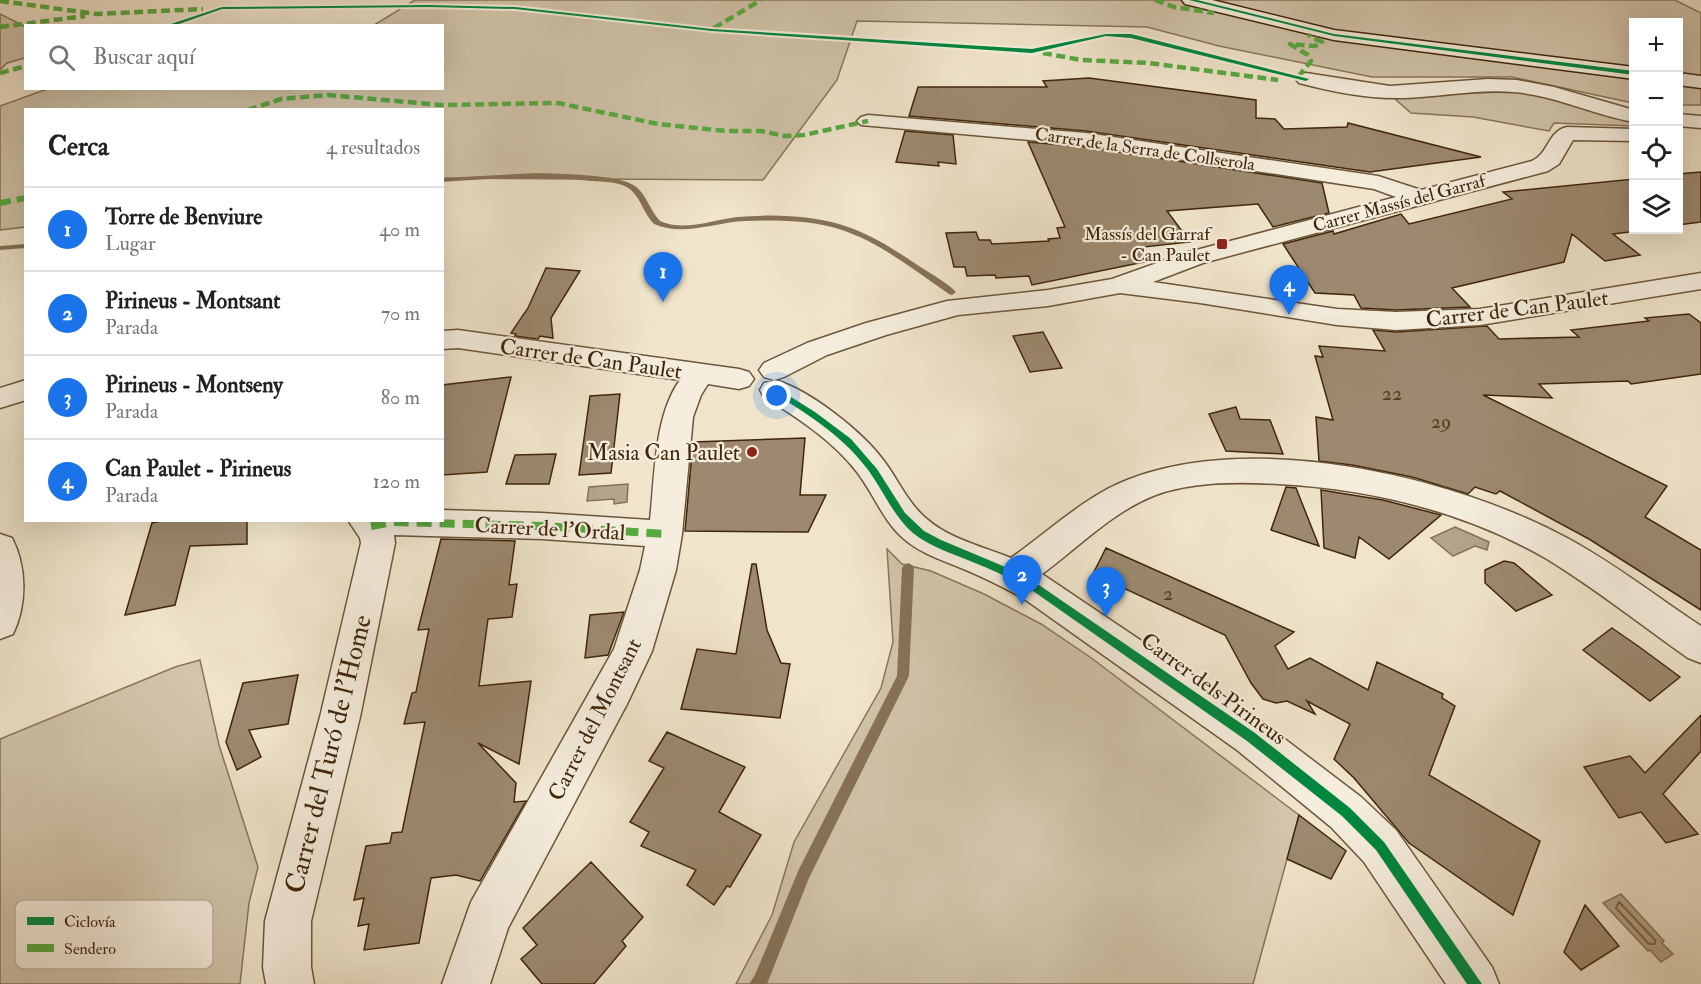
<!DOCTYPE html>
<html lang="es">
<head>
<meta charset="utf-8">
<style>
	:root { --surface:#fff; --page:#f2f2f2; --text:#222; --muted:#767676; --line:#e0e0e0; --accent:#1a73e8 }
	body { margin:0; font-family:"IM FELL Double Pica",serif; background:var(--page); color:var(--text) }
	.controls { position:absolute; right:18px; top:18px; display:grid; overflow:hidden; border-radius:0px; box-shadow:0 6px 24px #0002 }
	.controls button { width:54px; height:54px; display:grid; place-items:center; padding:0; border:0; border-bottom:2px solid var(--line); background:var(--surface); color:var(--text); font:30px sans-serif }
	.you { position:absolute; left:777px; top:396px; width:21px; height:21px; margin:-15px; border:4px solid #fff; border-radius:50%; background:#1a73e8; box-shadow:0 0 0 9px #1a73e833 }
	.badge { display:grid; place-items:center; width:39px; height:39px; border-radius:50%; background:var(--accent); color:#fff; font-size:20px; font-weight:700 }
	.pin { position:absolute; translate:-50% -50px; filter:drop-shadow(0 2px 3px #0008) }
	.pin::after { content:''; position:absolute; top:32px; width:21px; height:18px; background:inherit; clip-path:polygon(0 0,100% 0,50% 100%) }
	.list { margin:0; padding:0; list-style:none }
	h2 { display:flex; justify-content:space-between; align-items:center; height:78px; margin:0; padding:0 24px; font-size:26px }
	h2 small { font-size:20px; font-weight:400; color:var(--muted) }
	.list li { display:grid; grid-template-columns:39px 1fr auto; gap:18px; align-items:center; box-sizing:border-box; height:84px; padding:0 24px; border-top:2px solid var(--line) }
	.list b { display:block; font-size:22px; white-space:nowrap }
	.list p { margin:0; font-size:20px; white-space:nowrap; color:var(--muted) }
	.list em { font-size:20px; font-style:normal; color:var(--muted) }
	.icon { flex:none; width:33px; height:33px; fill:none; stroke:currentColor; stroke-width:2; stroke-linecap:round; stroke-linejoin:round }
	.map { position:relative; flex:none; width:1701px; height:984px; overflow:hidden }
	.search { position:absolute; background:var(--surface); box-shadow:0 6px 24px #0002; left:24px; top:24px; width:420px; height:66px; display:flex; align-items:center; gap:15px; box-sizing:border-box; padding:0 21px; border-radius:0px; color:var(--muted); font-size:22px }
	.panel { position:absolute; background:var(--surface); box-shadow:0 6px 24px #0002; left:24px; top:108px; width:420px; height:414px; border-radius:0px }
	.map>svg:first-child { display:block }
	.green { fill:#d2c5ab; stroke:#89765a; stroke-width:1.5 }
	.water { fill:#b4a48a; stroke:#867257; stroke-width:1.5 }
	.lines { fill:none; stroke-linecap:round; stroke-linejoin:round }
	.shore { stroke:#7a654a; stroke-width:2 }
	.stream { fill:#867257; fill-rule:evenodd }
	.building { fill:#9c896f; stroke:#40260a; stroke-width:1.5 }
	.street-casing { stroke:#6c563a; stroke-width:3 }
	.secondary-casing { stroke:#40260a; stroke-width:3 }
	.street { fill:#f5eede; fill-rule:evenodd }
	.secondary { fill:#f5eede; fill-rule:evenodd }
	.quiet-far2 { stroke:#56aa41; stroke-width:4.5; stroke-dasharray:9 4.5; stroke-linecap:butt }
	.quiet-far1 { stroke:#56aa41; stroke-width:6; stroke-dasharray:11 6; stroke-linecap:butt }
	.quiet { stroke:#56aa41; stroke-width:8; stroke-dasharray:15 8; stroke-linecap:butt }
	.cycleway-casing { stroke:#f5eede; stroke-width:4 }
	.cycleway { fill:#00873e; fill-rule:evenodd }
	.poi-dot { fill:#8f2418; stroke:#f5eede; stroke-width:2 }
	.labels { text-anchor:middle; stroke-width:4.5; stroke-linejoin:round; paint-order:stroke }
	.far-street-label { font-size:18px; fill:#40260a; stroke:#f5eede }
	.far-poi-label { font-size:18px; fill:#40260a; stroke:#f5eede; text-anchor:end }
	.number-label { font-size:20px; fill:#573f23 }
	.street-label { font-size:22px; fill:#40260a; stroke:#f5eede }
	.poi-label { font-size:22px; fill:#40260a; stroke:#f5eede; text-anchor:end }
	.near-street-label { font-size:27px; fill:#40260a; stroke:#f5eede }
	.key { fill:#f5eede; stroke:#bfb29e; stroke-width:1.5 }
	.key-label { font-size:16px; fill:#40260a }
</style>
</head>
<body>
<div class="map">
<svg width="1701" height="984" viewBox="0 0 1701 984">
	<rect width="100%" height="100%" fill="#f0e5cc"/>
	<filter id="stains"><feTurbulence type="fractalNoise" baseFrequency=".00333" numOctaves="4"/><feColorMatrix values="0 0 0 0 .2 0 0 0 0 .09 0 0 0 0 .02 0 0 0 .5 -.17"/></filter>
	<radialGradient id="worn" r=".72"><stop offset=".6" stop-color="#630" stop-opacity="0"/><stop offset="1" stop-color="#630" stop-opacity=".3"/></radialGradient>
	<path class="green" d="M415,0H1675L1701,13V105H1679L1678,22H1634L1633,103L1512,77H1372L1219,46L1147,27L857,21L837,80L763,180L443,178L442,110H26L25,227L0,230V106L50,88H442V26L374,25Z
		M0,14L26,27L25,58L7,63L0,70Z
		M1486,91L1531,93L1633,121V126L1554,123L1549,131L1473,117L1411,113L1394,98Z
		M887,549L902,564L931,571L984,594L1041,624L1090,657L1299,815L1253,984H736L772,915L794,842L881,688L893,642Z
		M200,660L219,745L258,867L249,903L240,984H0V739L175,667Z"/>
	<path class="water" d="M628,484L627,502L614,504V499L587,501L589,487Z
		M1455,527L1489,542L1487,550L1475,546L1453,556L1431,538Z
		M1621,894L1664,941L1662,943L1673,954L1661,962L1650,950L1648,951L1603,903Z"/>
	<g class="lines">
		<path class="shore" d="M1619,902L1655,940V944H1649L1616,908Z"/>
		<path class="stream" d="M536,173C558,174 619,174 635,186C647,195 650,211 660,221C683,232 713,220 737,217C773,214 816,215 851,228C875,237 897,251 919,266C931,274 946,282 956,292L952,295L949,294C915,271 881,243 842,230C811,220 777,220 745,221C716,222 683,237 654,224C644,214 641,199 631,190C621,181 603,182 591,181C541,176 492,178 442,182V178Z
			M26,244V248L0,250V246Z
			M908,563L912,565L914,568L909,676L809,878L767,984H749L755,975L799,869L897,676L902,568L904,565Z"/>
	</g>
	<path class="building" d="M1089,78L1256,100V118L1275,119L1284,129L1347,127L1348,123L1481,157L1370,172L1086,131L909,116L918,87H1047L1043,81Z
		M905,131L953,135L956,164L938,162L939,166L896,162Z
		M1028,142L1086,147L1322,183L1329,213L1273,227L1258,204L1167,211L1190,242L1143,247L1145,250L1142,251L1149,261L1032,285L1029,276L996,278L995,275L967,276L965,267H954L946,233L976,232L979,240H990L992,244L1049,241L1048,239L1060,238L1057,228L1065,227Z
		M1701,172V222L1678,225V174Z
		M1634,179V230H1645L1613,234L1640,255L1605,261L1572,234L1564,262L1452,288L1470,307L1396,310L1361,308L1354,295L1315,293L1283,244L1333,231L1334,234L1401,214L1409,224L1512,199L1503,192Z
		M546,268L580,271L551,318L553,338L540,336L538,339L515,336L516,334L511,333L528,308Z
		M1689,314L1701,323V374L1631,384L1628,381L1539,384L1552,398L1483,395L1667,486L1645,517L1701,550V610L1589,539L1500,491L1496,494L1475,487L1468,494L1412,477L1352,465L1319,461L1316,417L1333,420L1315,356L1323,357L1319,346L1385,351L1373,330L1396,332L1487,326L1499,339L1579,337L1571,330L1649,321L1645,318Z
		M1043,332L1062,368L1030,372L1013,336Z
		M511,377L487,472L442,475V385Z
		M620,394L611,473L579,475L590,396Z
		M1236,407L1240,419L1270,420L1283,454L1226,451L1209,414Z
		M805,438L800,495H826L808,532L685,531L693,442Z
		M556,454L549,484H506L515,455Z
		M1286,487L1296,488L1319,546L1271,530Z
		M1321,490L1383,500L1441,515L1389,559L1359,537L1355,558L1324,548Z
		M165,520H247V544L190,546L175,605L125,615L152,523Z
		M441,539L515,541L509,585L517,584L512,617L488,619L479,686L531,681L519,764L478,743L516,783L514,802L526,801L480,881L456,875L431,878L419,943L364,950L369,924L358,926L364,898L354,900L366,846L390,843L392,833L402,832L425,722L404,724L412,693L416,692L429,629L418,630Z
		M1106,548L1294,632L1275,646L1288,669L1310,658L1368,690L1377,662L1443,694L1442,698L1455,706L1429,775L1540,841L1513,915L1409,843L1354,778L1334,759L1350,724L1307,701L1315,714L1287,701L1276,703L1263,699L1251,683L1225,635L1093,574Z
		M1504,561L1514,563L1552,595L1516,611L1485,583V570Z
		M752,564H756L767,630L781,663L790,664L780,718L681,709L697,649L736,654Z
		M624,612L608,655L585,658L590,615Z
		M1612,628L1638,646L1680,677L1650,701L1583,650Z
		M298,675L288,724L249,730L261,757L237,770L226,742L243,683Z
		M1701,715V751L1663,794L1698,834L1666,843L1641,812L1619,818L1584,767L1630,756L1645,773Z
		M667,732L745,767L719,812L761,835L730,887L727,886L714,905L687,885L696,870L641,846L649,832L630,822L664,768L649,761Z
		M1299,815L1346,851L1331,879L1287,859Z
		M591,862L643,917L622,941L626,946L594,984H542L521,959L537,945L523,928Z
		M1585,905L1619,946L1581,970L1564,952Z"/>
	<g class="lines">
		<defs>
			<path id="street" d="M1306,73L1390,86L1488,79L1517,80L1554,87L1634,110V122C1593,115 1555,95 1513,92C1477,89 1440,97 1403,98C1369,99 1333,92 1299,83L1296,79L1299,75Z
				M1678,114L1701,116V128L1678,126Z
				M868,115L1086,133L1378,176L1421,190L1532,161C1549,153 1548,131 1567,127L1634,129V141L1573,140L1559,164L1548,171L1203,263L1153,282L1337,309L1396,312L1480,309L1701,273V289L1480,325L1396,330L1337,325L1200,303L1120,293L1048,306L958,315L886,335L827,355L784,377L774,380L764,377L759,370L764,363L807,343L866,323L947,301L1048,290L1112,279L1185,253L1396,197L1374,189L1086,145L861,125L857,121L861,117Z
				M458,330L739,369L749,372L754,379L749,386L739,389L708,384L701,395L693,417L682,534L676,570L652,651L627,704L508,928L490,984H442L471,902L614,649L640,570L645,546L542,539L394,535L395,543L360,717L311,921V967L314,984H266L263,967L265,921L320,717L361,543L360,538L348,520H442V510L542,513L650,520C655,476 654,416 680,380L458,348L442,349V331Z
				M26,380V400L0,408V388Z
				M775,380C810,390 863,432 884,461C899,481 908,504 928,520C950,539 984,547 1011,558C1048,532 1084,497 1127,480C1253,430 1453,476 1569,539C1615,564 1657,597 1701,626V663L1688,658C1641,625 1596,589 1547,559C1466,512 1372,489 1279,484C1238,482 1192,481 1153,496C1111,513 1078,548 1042,574L1265,724L1361,797L1396,830L1492,967L1499,984H1446L1364,862L1331,827L1237,750L1023,598C1005,588 985,578 966,570C945,561 921,554 904,539C883,521 874,494 857,472C832,440 798,418 764,397L760,390L764,383Z
				M0,534L12,538C27,567 27,605 13,634L0,639Z"/>
			<path id="secondary" d="M1182,0H1212L1334,30L1634,67V79L1334,40L1185,4Z
				M1678,73L1701,76V88L1678,85Z"/>
		</defs>
		<use href="#street" class="street-casing"/>
		<use href="#secondary" class="secondary-casing"/>
		<use href="#street" class="street"/>
		<use href="#secondary" class="secondary"/>
		<path class="quiet-far2" d="M1155,0L1174,7L1214,13
			M0,1L97,14L203,9
			M0,27L85,16
			M714,28L761,0
			M1043,53L1081,60L1149,63L1278,80
			M0,73L26,66
			M1298,77L1311,61L1308,55L1290,44L1315,46L1322,42L1308,35
			M248,110L281,99L328,95L441,105L558,103L658,124L726,131H761L785,136L804,135L868,121"/>
		<path class="quiet-far1" d="M0,203L26,198"/>
		<path class="quiet" d="M371,526L394,522L542,526L665,534"/>
		<defs>
			<path id="cycleway" d="M1189,0H1197L1334,34L1634,71V75L1334,36Z
				M429,5L515,7L712,29L1032,49L1106,34H1131L1309,79L1306,81L1131,38L1106,36L1032,53L712,31L515,9L429,7L222,9L173,26H165L222,7Z
				M775,387L815,412L851,439L877,469L905,513L924,531L941,540L1003,566L1039,585L1255,733L1350,808L1384,842L1482,984H1467L1376,850L1342,816L1247,741L1033,591C1014,580 995,571 975,563C954,554 930,547 913,533C892,515 882,487 865,466C840,434 806,413 772,392L771,390Z"/>
		</defs>
		<use href="#cycleway" class="cycleway-casing"/>
		<use href="#cycleway" class="cycleway"/>
	</g>
	<g class="poi-dot">
		<rect x="1216" y="238" width="12" height="12" rx="3"/>
		<circle cx="752" cy="452" r="6"/>
	</g>
	<g class="labels">
		<g class="far-street-label">
			<text transform="translate(1145 149) rotate(8)" y="6">Carrer de la Serra de Collserola</text>
			<text transform="translate(1399 203) rotate(-15)" y="6">Carrer Massís del Garraf</text>
		</g>
		<g class="far-poi-label">
			<text x="1210" y="240">Massís del Garraf<tspan x="1210" dy="21">- Can Paulet</tspan></text>
		</g>
		<g class="number-label">
			<text x="1392" y="400">22</text>
			<text x="1441" y="428">29</text>
			<text x="1168" y="600">2</text>
		</g>
		<g class="street-label">
			<text transform="translate(1517 308) rotate(-7)" y="8">Carrer de Can Paulet</text>
			<text transform="translate(591 358) rotate(8)" y="8">Carrer de Can Paulet</text>
			<text transform="translate(550 528) rotate(3)" y="8">Carrer de l'Ordal</text>
			<text transform="translate(1214 688) rotate(36)" y="8">Carrer dels Pirineus</text>
			<text transform="translate(594 719) rotate(-63)" y="8">Carrer del Montsant</text>
		</g>
		<g class="poi-label">
			<text x="740" y="460">Masia Can Paulet</text>
		</g>
		<g class="near-street-label">
			<text transform="translate(328 754) rotate(-76)" y="9">Carrer del Turó de l'Home</text>
		</g>
	</g>
	<rect x="15" y="900" width="198" height="69" rx="9" class="key"/>
	<rect x="27" y="917" width="27" height="8" fill="#00873e"/>
	<rect x="27" y="944" width="27" height="8" fill="#56aa41"/>
	<g class="key-label">
		<text x="64" y="927">Ciclovía</text>
		<text x="64" y="954">Sendero</text>
	</g>
	<rect width="100%" height="100%" filter="url(#stains)"/>
	<rect width="100%" height="100%" fill="url(#worn)"/>
</svg>
<div class="controls">
<button>+</button>
<button>−</button>
<button><svg class="icon" aria-label="locate" viewBox="0 0 24 24"><circle cx="12" cy="12" r="6"/><path d="M12 2v4M12 18v4M2 12h4M18 12h4"/></svg></button>
<button><svg class="icon" aria-label="layers" viewBox="0 0 24 24"><path d="M12 4l9 5-9 5-9-5zM3 14l9 5 9-5"/></svg></button>
</div>
<div class="you"></div>
<div class="pin badge" style="left:663px;top:302px">1</div>
<div class="pin badge" style="left:1022px;top:605px">2</div>
<div class="pin badge" style="left:1106px;top:617px">3</div>
<div class="pin badge" style="left:1289px;top:315px">4</div>
<div class="search"><svg class="icon" aria-label="search" viewBox="0 0 24 24"><circle cx="10" cy="10" r="6"/><path d="M15 15l6 6"/></svg>Buscar aquí</div>
<section class="panel">
<h2>Cerca<small>4 resultados</small></h2>
<ul class="list">
<li><span class="badge">1</span><div><b>Torre de Benviure</b><p>Lugar</p></div><em>40 m</em></li>
<li><span class="badge">2</span><div><b>Pirineus - Montsant</b><p>Parada</p></div><em>70 m</em></li>
<li><span class="badge">3</span><div><b>Pirineus - Montseny</b><p>Parada</p></div><em>80 m</em></li>
<li><span class="badge">4</span><div><b>Can Paulet - Pirineus</b><p>Parada</p></div><em>120 m</em></li>
</ul>
</section>
</div>
</body>
</html>
